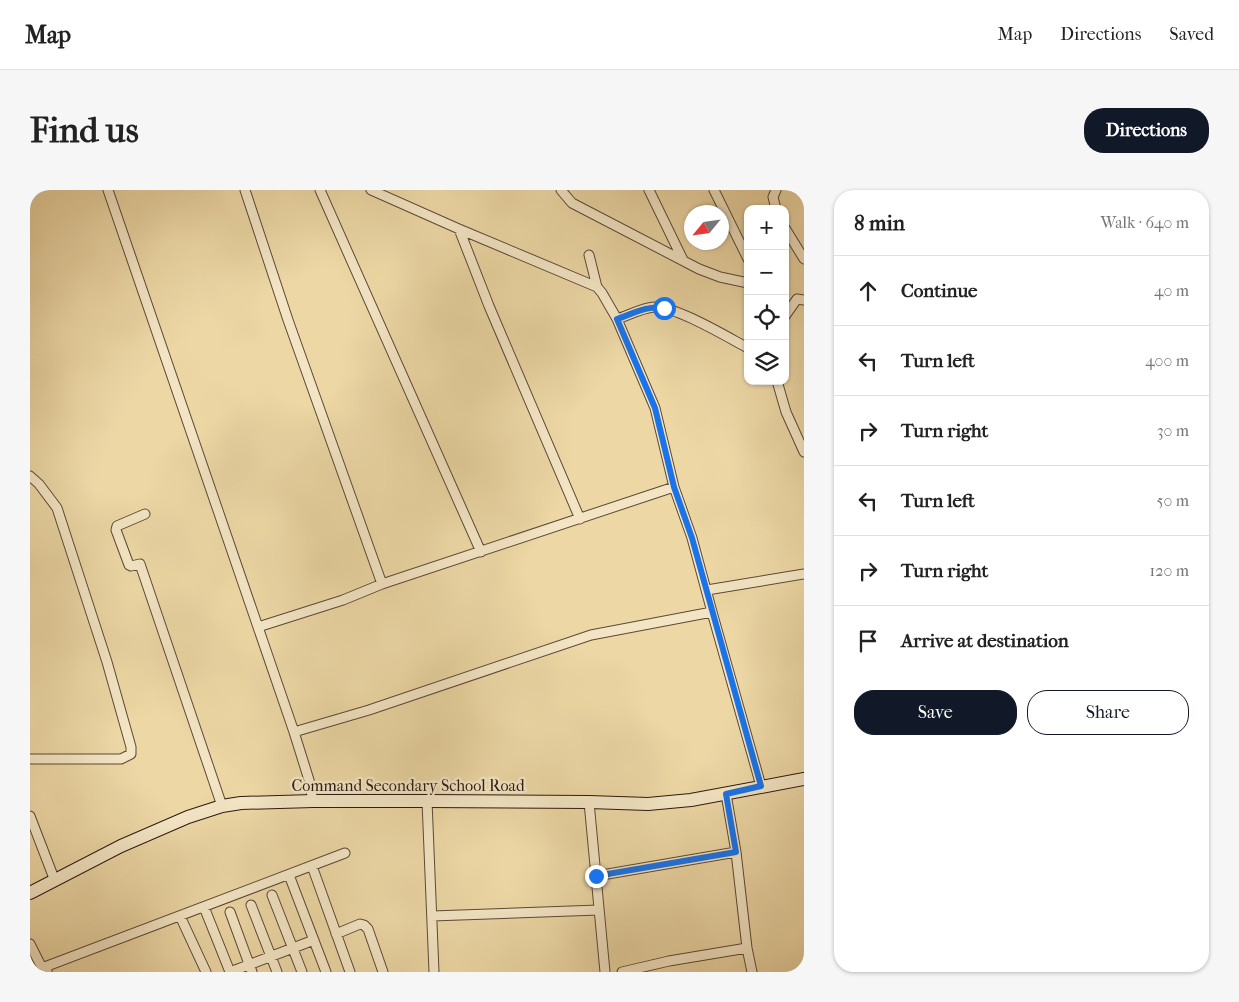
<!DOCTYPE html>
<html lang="en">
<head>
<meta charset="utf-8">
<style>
	:root { --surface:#fff; --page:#f6f6f6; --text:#222; --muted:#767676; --line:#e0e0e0; --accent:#111827 }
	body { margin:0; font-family:"IM FELL French Canon",serif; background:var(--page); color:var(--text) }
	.controls { position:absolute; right:15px; top:15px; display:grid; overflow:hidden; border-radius:10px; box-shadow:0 1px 4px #0004 }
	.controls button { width:45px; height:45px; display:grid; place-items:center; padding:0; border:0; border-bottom:1px solid var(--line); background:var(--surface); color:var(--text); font:25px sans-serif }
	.compass { position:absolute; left:654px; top:15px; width:45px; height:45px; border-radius:50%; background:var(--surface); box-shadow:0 1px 4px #0004; rotate:241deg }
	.stop { position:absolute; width:15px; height:15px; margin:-11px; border:4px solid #1a73e8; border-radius:50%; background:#fff }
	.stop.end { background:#1a73e8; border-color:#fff; box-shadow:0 1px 5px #0008 }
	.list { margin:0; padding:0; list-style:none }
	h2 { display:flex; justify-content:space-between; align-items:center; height:65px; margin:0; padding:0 20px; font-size:21px }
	h2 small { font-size:16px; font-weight:400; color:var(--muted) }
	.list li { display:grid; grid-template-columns:32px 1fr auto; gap:15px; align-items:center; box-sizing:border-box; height:70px; padding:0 20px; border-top:1px solid var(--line) }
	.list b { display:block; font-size:19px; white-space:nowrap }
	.list em { font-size:16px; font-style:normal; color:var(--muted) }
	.actions { display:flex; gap:10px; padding:15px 20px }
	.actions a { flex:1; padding:11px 0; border:1px solid var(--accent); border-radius:20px; text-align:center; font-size:18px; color:var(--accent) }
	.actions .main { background:var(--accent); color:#fff }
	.icon { flex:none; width:28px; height:28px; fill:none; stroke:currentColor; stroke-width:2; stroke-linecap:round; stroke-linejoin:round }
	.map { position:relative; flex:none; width:774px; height:782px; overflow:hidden; border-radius:20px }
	header { display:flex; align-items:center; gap:30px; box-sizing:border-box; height:70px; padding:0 25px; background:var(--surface); border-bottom:1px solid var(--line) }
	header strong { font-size:24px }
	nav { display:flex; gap:28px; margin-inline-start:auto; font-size:18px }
	.intro { display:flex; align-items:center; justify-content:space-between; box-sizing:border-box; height:120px; padding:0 30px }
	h1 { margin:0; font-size:35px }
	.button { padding:12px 22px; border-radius:20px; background:var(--accent); color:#fff; font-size:18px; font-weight:700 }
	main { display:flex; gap:30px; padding:0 30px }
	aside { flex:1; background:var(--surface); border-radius:20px; box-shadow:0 1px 4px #0004 }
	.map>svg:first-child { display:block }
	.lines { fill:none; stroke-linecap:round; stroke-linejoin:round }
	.street-casing { stroke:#5c4837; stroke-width:11 }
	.secondary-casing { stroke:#2c1912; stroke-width:14 }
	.street { stroke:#f3e5c4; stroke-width:9 }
	.secondary { stroke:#f3e5c4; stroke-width:12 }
	.route { stroke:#1a73e8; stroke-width:6 }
	.labels { text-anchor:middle; stroke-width:5; stroke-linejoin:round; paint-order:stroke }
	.street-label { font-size:16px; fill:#2c1912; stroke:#f3e5c4 }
</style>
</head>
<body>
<header>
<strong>Map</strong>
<nav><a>Map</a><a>Directions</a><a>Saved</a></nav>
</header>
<div class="intro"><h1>Find us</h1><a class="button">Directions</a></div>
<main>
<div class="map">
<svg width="774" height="782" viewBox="0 0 774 782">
	<rect width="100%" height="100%" fill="#ecd7a5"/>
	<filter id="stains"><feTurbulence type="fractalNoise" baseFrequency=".004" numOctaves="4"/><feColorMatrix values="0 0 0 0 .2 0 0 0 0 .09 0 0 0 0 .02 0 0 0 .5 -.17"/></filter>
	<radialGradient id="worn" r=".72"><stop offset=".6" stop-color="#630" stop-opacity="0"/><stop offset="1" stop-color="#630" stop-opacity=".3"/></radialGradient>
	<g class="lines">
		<defs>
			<path id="street" d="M78,0L264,542L279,590L283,611
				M215,0L258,130L352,394
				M290,0L451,362
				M341,0L429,39L567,97L572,103L587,129L625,218L644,297L662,348L682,422L731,596
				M531,0L542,13L669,79L690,87L718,93
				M619,0L653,70
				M684,0L718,69
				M746,19L743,7L746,0
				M755,38L774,69
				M429,39L459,116L550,329
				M559,65L567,97
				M755,126L767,109L774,110
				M587,129C599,125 612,118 624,117C644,115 699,148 718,158
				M747,191L756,222L774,262
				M0,286L9,294L27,318L77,472L101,557V564L91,569H0
				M115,324L87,336L86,340L99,375L101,376L110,374L192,616
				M677,400L774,384
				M228,437L313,410L352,394L644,297
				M264,542L339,520L561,445L682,422
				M696,604L706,662L717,758L722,782
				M397,611L404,782
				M559,612L575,782
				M0,626L25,691
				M282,676L320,782
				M259,685L296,782
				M566,686L706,662
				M242,705L272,782
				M221,715L247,782
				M174,717L200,782L284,750
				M200,722L222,782
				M150,726L176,782
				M402,726L569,720
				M306,744L330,734L334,735L338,739L353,782
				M0,754L12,778L17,781
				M12,778L315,663
				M592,782L639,771L717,758"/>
			<path id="secondary" d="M0,703L91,656L158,627L192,616L211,613L283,611H397L559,612L618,614L661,610L774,589"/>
		</defs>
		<use href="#street" class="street-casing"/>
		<use href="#secondary" class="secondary-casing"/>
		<use href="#street" class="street"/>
		<use href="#secondary" class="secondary"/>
	</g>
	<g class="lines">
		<path class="route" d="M566,686L706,662L696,604L731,596L662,348L644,297L625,218L587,129C602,124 618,115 634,118"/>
	</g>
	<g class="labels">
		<g class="street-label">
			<text x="378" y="601">Command Secondary School Road</text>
		</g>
	</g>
	<rect width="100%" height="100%" filter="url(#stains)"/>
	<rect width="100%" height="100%" fill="url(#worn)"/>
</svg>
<div class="controls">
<button>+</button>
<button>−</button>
<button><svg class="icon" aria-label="locate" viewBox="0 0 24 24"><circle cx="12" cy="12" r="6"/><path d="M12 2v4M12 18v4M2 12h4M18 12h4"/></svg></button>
<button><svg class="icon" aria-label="layers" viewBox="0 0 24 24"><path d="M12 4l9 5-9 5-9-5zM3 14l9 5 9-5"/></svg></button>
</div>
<svg class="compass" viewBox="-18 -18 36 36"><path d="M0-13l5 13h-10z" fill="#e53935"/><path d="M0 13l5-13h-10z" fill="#767676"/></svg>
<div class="stop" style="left:634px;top:118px"></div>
<div class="stop end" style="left:566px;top:686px"></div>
</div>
<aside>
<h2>8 min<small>Walk · 640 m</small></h2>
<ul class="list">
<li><svg class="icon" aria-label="ahead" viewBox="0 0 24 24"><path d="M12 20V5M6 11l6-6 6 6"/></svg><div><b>Continue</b></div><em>40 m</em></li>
<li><svg class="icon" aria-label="left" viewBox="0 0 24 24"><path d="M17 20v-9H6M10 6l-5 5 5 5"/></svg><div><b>Turn left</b></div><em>400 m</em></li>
<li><svg class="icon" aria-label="right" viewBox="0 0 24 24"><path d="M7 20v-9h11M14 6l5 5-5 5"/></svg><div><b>Turn right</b></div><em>30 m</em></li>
<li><svg class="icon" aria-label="left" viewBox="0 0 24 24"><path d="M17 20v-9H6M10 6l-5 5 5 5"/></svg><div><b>Turn left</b></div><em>50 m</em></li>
<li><svg class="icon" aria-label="right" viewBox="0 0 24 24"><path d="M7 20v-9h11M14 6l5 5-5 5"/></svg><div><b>Turn right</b></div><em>120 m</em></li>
<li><svg class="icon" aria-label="arrive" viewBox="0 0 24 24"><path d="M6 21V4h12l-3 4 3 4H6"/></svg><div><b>Arrive at destination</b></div></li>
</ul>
<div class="actions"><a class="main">Save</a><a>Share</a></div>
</aside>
</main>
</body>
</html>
